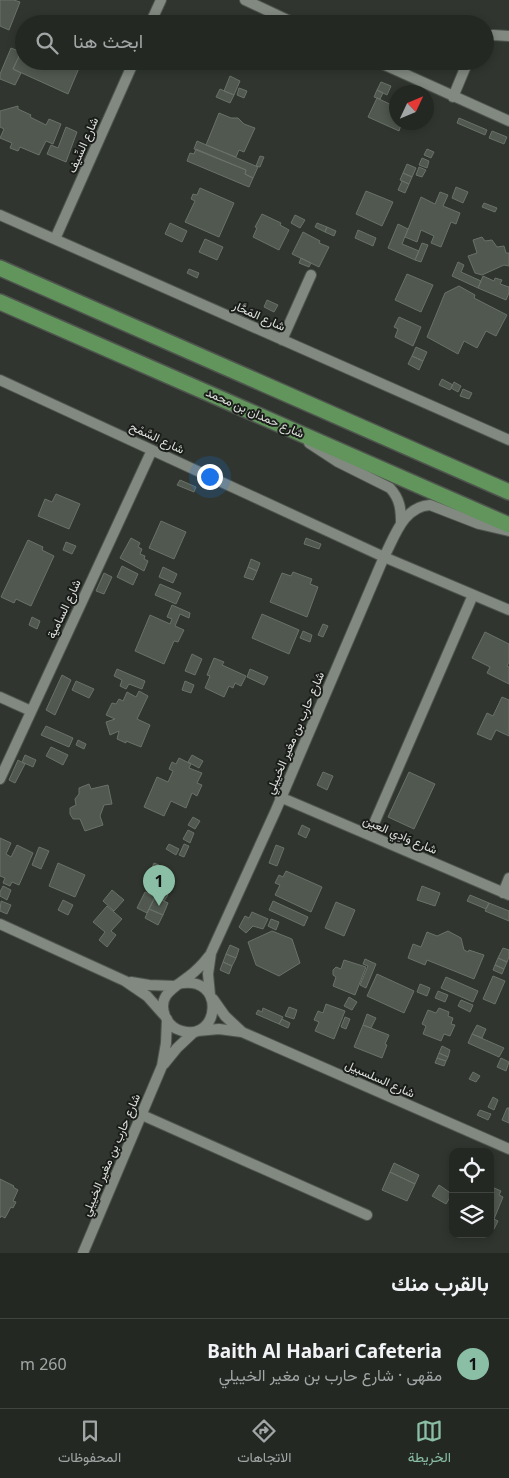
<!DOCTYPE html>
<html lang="ar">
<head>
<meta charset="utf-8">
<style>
	:root { --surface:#242823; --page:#2c302b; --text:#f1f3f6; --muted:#a3a6a6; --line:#414441; --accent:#8abfa5 }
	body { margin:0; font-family:"Noto Sans",Vazirmatn,sans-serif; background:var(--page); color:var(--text); direction:rtl }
	.controls { position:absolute; right:15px; bottom:15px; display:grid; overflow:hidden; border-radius:10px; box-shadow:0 2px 8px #0003 }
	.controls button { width:45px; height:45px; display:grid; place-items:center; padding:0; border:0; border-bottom:1px solid var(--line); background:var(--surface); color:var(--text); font:25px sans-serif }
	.compass { position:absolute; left:389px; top:85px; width:45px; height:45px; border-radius:50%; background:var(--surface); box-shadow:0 2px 8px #0003; rotate:46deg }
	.you { position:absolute; left:209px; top:476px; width:18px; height:18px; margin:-12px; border:4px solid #fff; border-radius:50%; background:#1a73e8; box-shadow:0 0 0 8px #1a73e833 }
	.badge { display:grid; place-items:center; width:32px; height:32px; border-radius:50%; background:var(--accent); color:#111; font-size:16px; font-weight:700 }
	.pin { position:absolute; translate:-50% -41px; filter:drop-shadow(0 1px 2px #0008) }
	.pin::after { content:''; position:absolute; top:26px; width:18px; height:15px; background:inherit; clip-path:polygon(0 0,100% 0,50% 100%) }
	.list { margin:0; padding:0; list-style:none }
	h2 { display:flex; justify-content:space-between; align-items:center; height:65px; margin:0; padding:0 20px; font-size:21px }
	h2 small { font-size:16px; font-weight:400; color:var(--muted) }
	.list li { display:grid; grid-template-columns:32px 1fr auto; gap:15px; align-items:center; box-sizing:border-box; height:90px; padding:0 20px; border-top:1px solid var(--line) }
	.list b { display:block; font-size:19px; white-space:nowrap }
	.list p { margin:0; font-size:16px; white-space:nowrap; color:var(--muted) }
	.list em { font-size:16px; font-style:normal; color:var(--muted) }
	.icon { flex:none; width:28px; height:28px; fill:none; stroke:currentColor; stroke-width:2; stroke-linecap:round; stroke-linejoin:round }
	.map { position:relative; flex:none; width:509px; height:1253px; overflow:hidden; direction:ltr }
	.search { position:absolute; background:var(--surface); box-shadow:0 2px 8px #0003; left:15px; right:15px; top:15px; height:55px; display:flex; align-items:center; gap:12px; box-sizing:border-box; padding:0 18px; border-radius:28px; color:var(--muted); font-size:19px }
	.sheet { height:155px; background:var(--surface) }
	nav { display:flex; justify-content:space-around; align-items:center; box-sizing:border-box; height:70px; border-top:1px solid var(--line); background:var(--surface); font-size:14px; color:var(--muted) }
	nav a { display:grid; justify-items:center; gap:2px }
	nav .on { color:var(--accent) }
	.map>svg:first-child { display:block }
	.building { fill:#50584f; stroke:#697168 }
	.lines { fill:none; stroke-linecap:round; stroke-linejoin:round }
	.minor-casing { stroke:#4f554e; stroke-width:12 }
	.primary-casing { stroke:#4f554e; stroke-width:18 }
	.minor { stroke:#818980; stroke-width:10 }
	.primary { stroke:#61955c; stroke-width:15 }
	.labels { text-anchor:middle; stroke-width:4; stroke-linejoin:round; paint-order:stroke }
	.street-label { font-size:12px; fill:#dee2dd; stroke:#1a1d19 }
</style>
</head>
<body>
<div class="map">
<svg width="509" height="1253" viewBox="0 0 509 1253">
	<rect width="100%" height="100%" fill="#30362f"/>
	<path class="building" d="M0,0H14L20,2L9,30L0,26Z
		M50,17L63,23V24H47Z
		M24,46V61H82L68,94L13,69Z
		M11,48L21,52L13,69L21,73L15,85L0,79V74Z
		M230,76L240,81L234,95L224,91Z
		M381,82L391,86L387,95L377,90Z
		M239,88L247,91L244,98L237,95Z
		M220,89L234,95L230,103L216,97Z
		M377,90L383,93L380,99L374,97Z
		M377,98L396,107V122H402L399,131L368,117Z
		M18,106V109L31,115L30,117L46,125L49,119L61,124L53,144L46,141L39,155L20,147L18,151L10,148L12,143L0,138L4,129L0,127V111Z
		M219,113L231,118H238L244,124L255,128L244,152L239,150L236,157L206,145Z
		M459,118L487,130L485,135L457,123Z
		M66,127L77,132L66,162L47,154L51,145L58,148Z
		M492,131L507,137L504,144L489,138Z
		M197,141L258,167L253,178L245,174L246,170L194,149Z
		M196,149L246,170L245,174L253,178L249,187L187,161L190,153L194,154Z
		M427,149L434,152L431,158L424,155Z
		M260,156L264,157L260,167L256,166Z
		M422,158L429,161L427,168L419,165Z
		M407,164L416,168L412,177L403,173Z
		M419,167L426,170L422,177L416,175Z
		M403,173L412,177L409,184L400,180Z
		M402,181L409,184L405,193L398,190Z
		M456,187L468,192L463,203L452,198Z
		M200,188L234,203L219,237L185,222L195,201L191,199L193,194L197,195Z
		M366,191L393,202L382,226L356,214Z
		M440,192L448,195L443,206L460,213L456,224L451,222L441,247L431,243L434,236L421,230L417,242L405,237L421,197L435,204Z
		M484,203L497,208L495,212L482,207Z
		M262,214L281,223L280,225L289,230L279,250L253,237L257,228L255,227Z
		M295,215L305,220L300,228L291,223Z
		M170,223L187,231L182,242L165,234Z
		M317,223L327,227L325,232L315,227Z
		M398,224L408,229L402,244L419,251L415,260L388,248Z
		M327,227L336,231L334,236L325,232Z
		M358,230L376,238L373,246L355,238Z
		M303,232L320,241L319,243L329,247L319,267L292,254Z
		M482,237L485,241L492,240L497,247L504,246L506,253H509V266L504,265L482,275L475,273L468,256L477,253L473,240Z
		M205,239L223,247L217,260L199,252Z
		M422,243L428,245L421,262L415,260Z
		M301,258L311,263L309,267L299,263Z
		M458,262L464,265L461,272L481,281L478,288L452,276Z
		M189,269L199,273L197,278L187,273Z
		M407,274L433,285L421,312L395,300Z
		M483,276L494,281L495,278L502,280L500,284L509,287V293L506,300L478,288Z
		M459,286L475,295L474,298L507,315L496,336L486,331L477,348L464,341L458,354L427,337L445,293Z
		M267,300L278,305L274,312L264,307Z
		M399,317L421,327L413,346L395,337L398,329L394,327Z
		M416,347L427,352L423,361L412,356Z
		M412,356L423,361L419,370L408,364Z
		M442,379L453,385L450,390L439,385Z
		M454,382L461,386L458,392L451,388Z
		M463,389L472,393L469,399L460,396Z
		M180,480L196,487L194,492L177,485Z
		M56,494L80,504L69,529L38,516L45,499L52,502Z
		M161,521L186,532L174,559L149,548Z
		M131,538L140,543L138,547L142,549L140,554L145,556L144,559L148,561L144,571L120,558Z
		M306,538L321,544L319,549L304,544Z
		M28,540L43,547L42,550L54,556L31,606L16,599L14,603L1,597Z
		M66,542L76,546L72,554L63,550Z
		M251,559L260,563L257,571L248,567Z
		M122,566L138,574L133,585L117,577Z
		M163,567L177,574L173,583L159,577Z
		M248,567L257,571L253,580L244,577Z
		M293,572L312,579L310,584L318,587L307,617L270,602L282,573L291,576Z
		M104,573L112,577L104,594L96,591Z
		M160,584L181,593L176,604L155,595Z
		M172,605L190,613L189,618L180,614L175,626L184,630L178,642L174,641L164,664L135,651L150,615L170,624L172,619L167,617Z
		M262,614L299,630L289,654L252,638Z
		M32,617L40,621L37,629L29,625Z
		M323,624L328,626L323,637L318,635Z
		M303,631L312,635L310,642L300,638Z
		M485,632L509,644V662L507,666L509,667V684L487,673L490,667L472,658Z
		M192,654L202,659L195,675L185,671Z
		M214,658L224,662L222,665L246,676L241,686L235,683L233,688L229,686L224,697L205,688L210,676L207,675Z
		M117,669L145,681L142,689L129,684L126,689L120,686L122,680L114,676Z
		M250,669L268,677L264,685L247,677Z
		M62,675L71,680L55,715L46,710Z
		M76,681L94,689L89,698L72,690Z
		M185,681L194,685L191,693L182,690Z
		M139,691L148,696L137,719L150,725L141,747L126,741V743L117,739L119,731L110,735L106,722L115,719L106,715L112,703L116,704L119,699L123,701L127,692L136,697Z
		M502,697L509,700V736L496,730L491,740L477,734L487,713L493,716Z
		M46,726L73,738L69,747L41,735Z
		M78,740L86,744L84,749L76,745Z
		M51,747L68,755L63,765L46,756Z
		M25,755L36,760L33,767L22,762Z
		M192,755L203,761L199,768L188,762Z
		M179,758L191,764L189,768L202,773L197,783L202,785L197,796L192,793L186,808L171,801L164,816L144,807L157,777L168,782L173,771L169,769L172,762L176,764Z
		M18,760L25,764L15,783L9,780Z
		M323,772L333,776L327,790L317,785Z
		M409,772L435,784L414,829L388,817Z
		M89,784L91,789L108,785L112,804L104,805L100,816L103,825L85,831L80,819H73L70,814V808L76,805L75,799L79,794V788Z
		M193,817L200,821L195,829L188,825Z
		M302,825L310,829L306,838L298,834Z
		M188,830L194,833L190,843L183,839Z
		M0,838L11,843L6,854L11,857L17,845L33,853L19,885L12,882L10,886L3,883L5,878L0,876Z
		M169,844L179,849L176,855L166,849Z
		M184,844L189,846L184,857L179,855Z
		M276,845L284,848L277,866L269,863Z
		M39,847L49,851L41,869L32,865Z
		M58,863L85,875L75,897L49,886Z
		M154,863L159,865L153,877L149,875Z
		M286,871L322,887L311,912L275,895L280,885L275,883L279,875L283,877Z
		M3,886L11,890L7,900L0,896V892Z
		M422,886L440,893L435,906L417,900Z
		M112,890L124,900L114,911L103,901Z
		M145,892L155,897L147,913L137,908Z
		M161,892L168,895L164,901L158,898Z
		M470,895L489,903L486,909L467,901Z
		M155,897L168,903L163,915L149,909Z
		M63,900L73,905L68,915L58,910Z
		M1,901L11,905L7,914L0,911Z
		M273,901L308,917L304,926L269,910Z
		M336,902L355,910L344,936L325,928Z
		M489,903L509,911V921L485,911Z
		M107,906L122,919L111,931L116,935L107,947L99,940L105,932L93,922Z
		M149,909L163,915L158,925L145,918Z
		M252,912L268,919L263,929L253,926L246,933L239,927L245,916L249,918Z
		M271,919L279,922L276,930L268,926Z
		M272,931L292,939L300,963L279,976L256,965L248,942Z
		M448,931L461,938L464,950L468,952L469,950L484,955L474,979L427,960L425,965L408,958L413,944L421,947L427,932L437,936Z
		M230,945L239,949L236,958L226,954Z
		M503,948L509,950V957L507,962L498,958Z
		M226,954L236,958L232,966L223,962Z
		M498,958L507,962L504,969L495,965Z
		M365,959L376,964L366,988L360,985L368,966L363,964Z
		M344,960L366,967L355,995L333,986L336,977L333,975V970L336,967L341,969Z
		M223,962L232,966L229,974L220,970Z
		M495,965L504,969L502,974L493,970Z
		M377,974L414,991L404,1013L367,996Z
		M493,976L505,981L495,1004L483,999Z
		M446,977L478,991L473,1002L441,988Z
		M420,984L430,988L427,996L417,992Z
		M438,991L448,995L445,1002L435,998Z
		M349,997L357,1002L352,1010L344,1006Z
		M461,1000L473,1005L470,1012L458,1006Z
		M326,1004L345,1011L334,1039L315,1031L319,1022L314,1020L318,1011L323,1013Z
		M289,1007L297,1010L294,1019L285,1016Z
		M263,1008L283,1017L279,1024L256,1014L258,1010L262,1012Z
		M439,1008L449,1012L448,1016L453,1018L451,1024L455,1025L450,1036L444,1034L441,1041L423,1034L426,1026L422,1024L428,1010L436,1013Z
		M367,1014L376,1018L371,1028L363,1025Z
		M345,1017L350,1019L346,1029L341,1027Z
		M282,1019L290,1023L288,1028L279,1024Z
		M363,1025L389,1035L385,1044L387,1045L382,1058L354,1047Z
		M477,1025L486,1029L482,1038L472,1034Z
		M472,1034L504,1048L499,1057L468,1043Z
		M442,1046L450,1050L448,1057L439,1053Z
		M439,1053L448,1057L446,1061L437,1058Z
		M437,1058L446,1061L444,1066L435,1063Z
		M501,1058L509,1062L506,1071L497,1067Z
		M473,1072L480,1076L476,1082L469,1079Z
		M493,1097L498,1100L494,1110L488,1107Z
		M507,1108H509V1123L502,1120Z
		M480,1110L491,1114L488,1120L477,1115Z
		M394,1163L419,1175L415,1184L390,1172Z
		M390,1172L415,1184L407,1201L382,1190Z
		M0,1179L14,1186L13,1187L18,1190L13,1201L16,1202L13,1208L11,1207L5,1218L1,1216L0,1218Z
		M439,1185L452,1194L446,1204L432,1196Z
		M492,1187L501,1191L499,1195L503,1197L494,1219L490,1217V1191Z
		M490,1217L498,1221L494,1229L490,1228Z"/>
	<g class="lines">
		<defs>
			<path id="minor" d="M245,0L296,24
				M150,24L161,0
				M485,38L493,35L509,36
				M376,61L509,121
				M453,97L468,61
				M0,215L509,440
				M55,239L134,61
				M282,340L311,275
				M0,380L384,557L509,610
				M309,443L338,462L390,488C400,499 401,509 401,523
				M0,697L31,711
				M0,779L152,450
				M280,797L509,895
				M369,835L473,595
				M503,893L509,878
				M0,924L125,981L147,996L164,1015
				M131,982L149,985L175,986
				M178,984C226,973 221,1042 182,1031C174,1029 168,1023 165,1016C157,995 174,988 188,977C196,971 203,964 209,956
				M210,995L208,974L211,953L276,810L384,557C395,536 403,507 430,505L479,524L509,531
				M213,999L225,1016L241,1031
				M197,1031L219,1029L242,1032L509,1149
				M164,1064L177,1048L194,1032
				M142,1115L367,1215
				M83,1253L162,1066L166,1043L167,1019"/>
			<path id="primary" d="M0,268L509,492
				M0,302L509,525"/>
		</defs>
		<use href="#minor" class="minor-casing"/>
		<use href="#primary" class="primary-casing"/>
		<use href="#minor" class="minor"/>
		<use href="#primary" class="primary"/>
	</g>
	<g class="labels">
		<g class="street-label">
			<text transform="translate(83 145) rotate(-66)" y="4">شارع السِّيف</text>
			<text transform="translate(259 316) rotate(24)" y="4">شارع المَحَّار</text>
			<text transform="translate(255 413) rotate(24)" y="4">شارع حمدان بن محمد</text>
			<text transform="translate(157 438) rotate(25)" y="4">شارع السَّمْح</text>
			<text transform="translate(64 609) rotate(-65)" y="4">شارع السامية</text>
			<text transform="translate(295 733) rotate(-67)" y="4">شارع حارب بن مغير الخييلي</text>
			<text transform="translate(400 835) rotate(23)" y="4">شارع وَادِي العين</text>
			<text transform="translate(380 1079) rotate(24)" y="4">شارع السلسبيل</text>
			<text transform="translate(111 1155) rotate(-67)" y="4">شارع حارب بن مغير الخييلي</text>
		</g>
	</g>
</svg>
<div class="controls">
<button><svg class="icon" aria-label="locate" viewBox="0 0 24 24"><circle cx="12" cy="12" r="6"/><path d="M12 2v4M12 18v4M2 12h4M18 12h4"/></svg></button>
<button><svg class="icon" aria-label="layers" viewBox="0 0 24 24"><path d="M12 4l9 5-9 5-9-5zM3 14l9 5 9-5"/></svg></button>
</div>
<svg class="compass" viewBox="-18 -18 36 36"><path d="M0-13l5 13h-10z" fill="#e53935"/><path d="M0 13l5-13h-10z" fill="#a3a6a6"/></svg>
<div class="you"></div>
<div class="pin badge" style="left:159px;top:906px">1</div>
<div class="search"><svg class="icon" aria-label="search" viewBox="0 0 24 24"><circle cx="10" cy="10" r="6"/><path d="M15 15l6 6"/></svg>ابحث هنا</div>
</div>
<section class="sheet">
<h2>بالقرب منك<small></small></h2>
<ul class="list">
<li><span class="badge">1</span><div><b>Baith Al Habari Cafeteria</b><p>مقهى · شارع حارب بن مغير الخييلي</p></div><em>260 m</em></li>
</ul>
</section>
<nav>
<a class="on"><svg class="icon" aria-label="map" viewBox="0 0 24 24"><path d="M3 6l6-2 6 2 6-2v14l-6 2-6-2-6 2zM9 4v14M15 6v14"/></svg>الخريطة</a>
<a><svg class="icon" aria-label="directions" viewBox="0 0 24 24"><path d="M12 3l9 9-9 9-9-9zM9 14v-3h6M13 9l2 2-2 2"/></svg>الاتجاهات</a>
<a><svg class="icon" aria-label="saved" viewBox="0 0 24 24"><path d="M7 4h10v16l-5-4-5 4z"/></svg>المحفوظات</a>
</nav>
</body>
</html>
